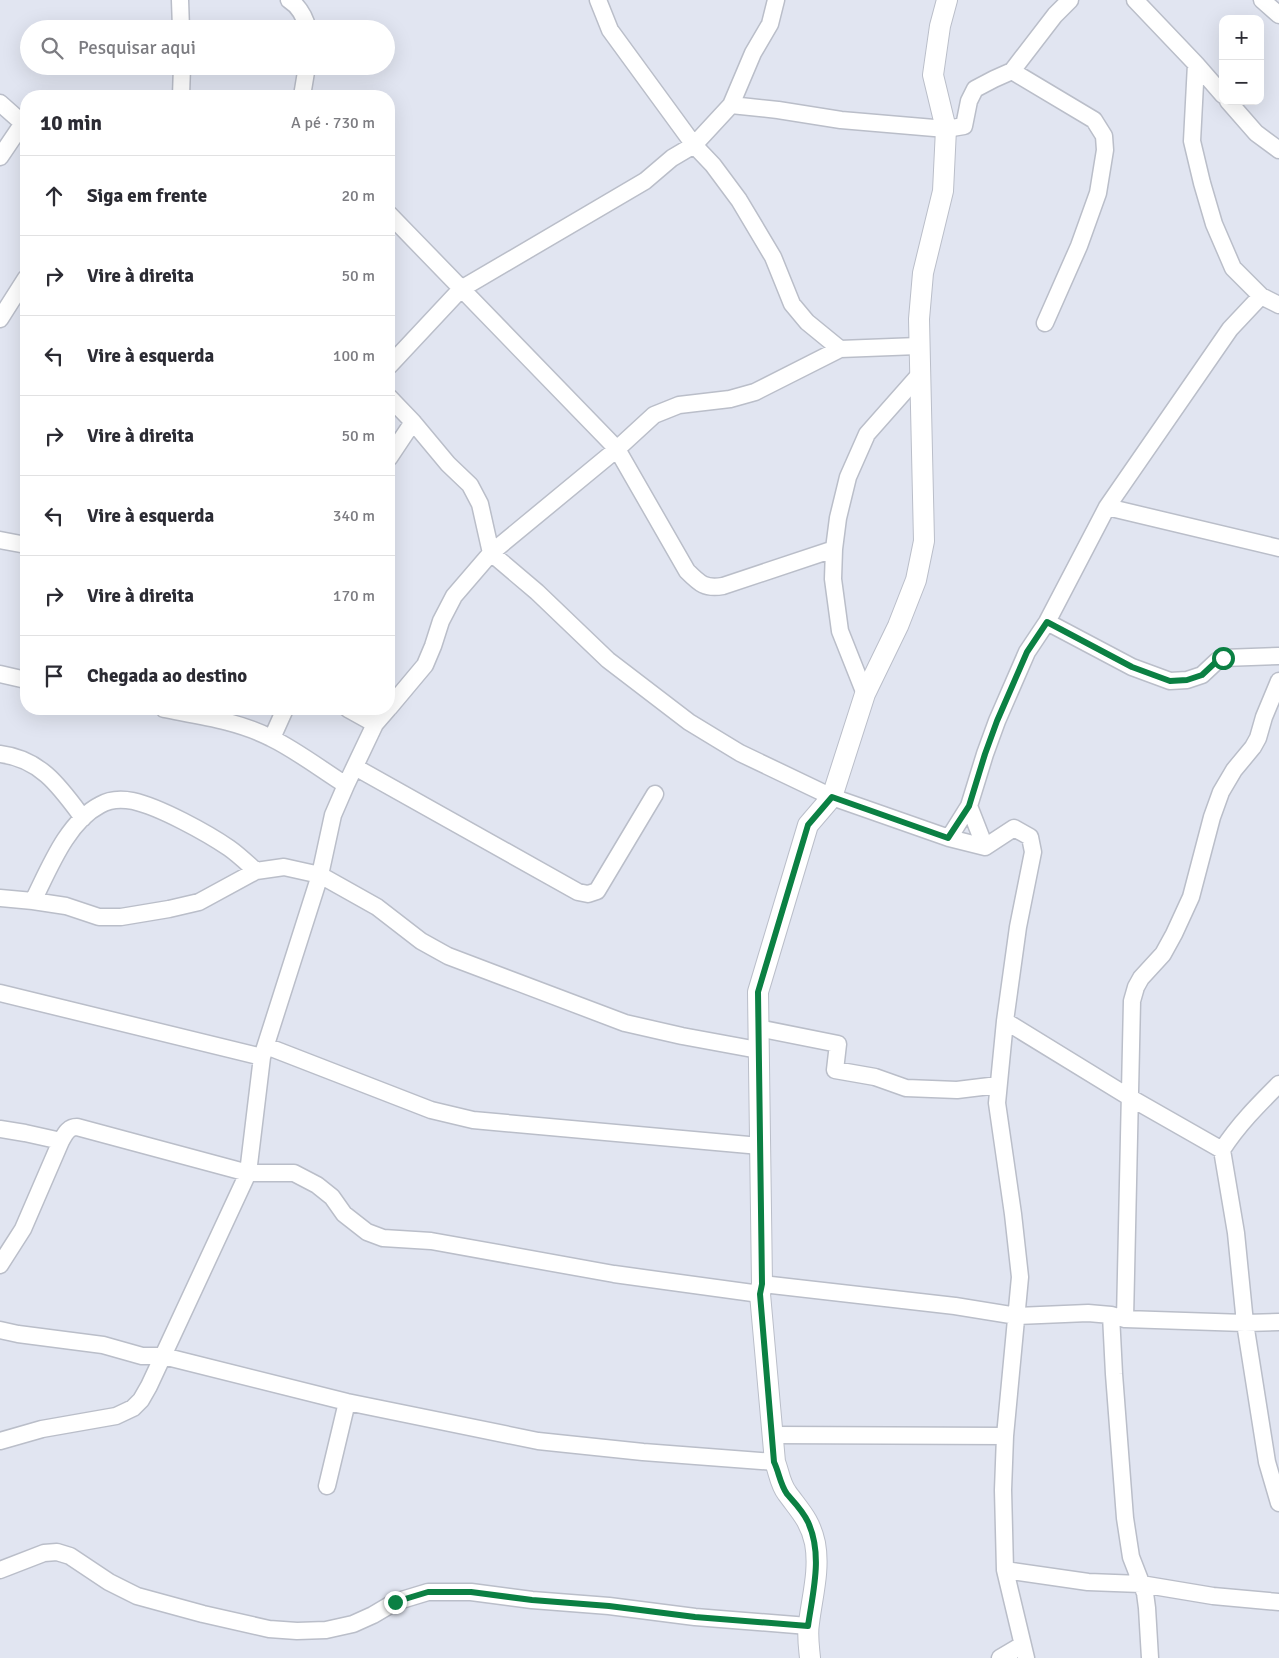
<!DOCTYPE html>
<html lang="pt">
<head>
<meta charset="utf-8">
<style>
	:root { --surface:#fff; --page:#f7f7f7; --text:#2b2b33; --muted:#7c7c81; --line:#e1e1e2 }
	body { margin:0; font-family:Signika,sans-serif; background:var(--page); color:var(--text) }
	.controls { position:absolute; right:15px; top:15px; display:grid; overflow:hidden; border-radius:10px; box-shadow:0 5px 20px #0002 }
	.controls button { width:45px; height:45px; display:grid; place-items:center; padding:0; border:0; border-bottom:1px solid var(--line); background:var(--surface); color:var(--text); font:25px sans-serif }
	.stop { position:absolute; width:15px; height:15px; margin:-11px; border:4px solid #0b8043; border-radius:50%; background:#fff }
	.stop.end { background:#0b8043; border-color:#fff; box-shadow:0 1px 5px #0008 }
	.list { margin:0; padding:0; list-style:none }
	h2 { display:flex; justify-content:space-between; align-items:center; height:65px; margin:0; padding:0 20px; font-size:21px }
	h2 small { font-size:16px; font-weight:400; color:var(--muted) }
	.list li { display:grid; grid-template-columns:32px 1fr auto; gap:15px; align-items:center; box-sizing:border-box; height:80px; padding:0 20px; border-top:1px solid var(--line) }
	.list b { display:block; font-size:19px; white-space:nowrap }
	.list em { font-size:16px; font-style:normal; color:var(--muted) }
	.icon { flex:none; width:28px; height:28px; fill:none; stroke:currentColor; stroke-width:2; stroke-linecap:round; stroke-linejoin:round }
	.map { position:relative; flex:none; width:1279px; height:1658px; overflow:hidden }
	.search { position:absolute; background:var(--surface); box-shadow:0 5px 20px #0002; left:20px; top:20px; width:375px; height:55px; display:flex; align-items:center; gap:12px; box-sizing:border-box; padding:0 18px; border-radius:28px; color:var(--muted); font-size:19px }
	.panel { position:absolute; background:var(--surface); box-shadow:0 5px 20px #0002; left:20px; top:90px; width:375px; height:625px; border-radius:20px }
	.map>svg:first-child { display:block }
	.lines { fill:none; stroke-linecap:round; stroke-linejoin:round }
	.minor-casing { stroke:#babec9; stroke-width:19 }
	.tertiary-casing { stroke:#babec9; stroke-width:22 }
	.minor { stroke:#fff; stroke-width:16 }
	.tertiary { stroke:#fff; stroke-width:20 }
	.route { stroke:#0b8043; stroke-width:6 }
</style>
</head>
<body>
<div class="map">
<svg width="1279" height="1658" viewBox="0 0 1279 1658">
	<rect width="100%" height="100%" fill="#e1e5f1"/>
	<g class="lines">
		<defs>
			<path id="minor" d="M180,0L181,29
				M289,0C299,6 305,18 308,29
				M598,0L610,30L694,145L713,165L739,200L773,257L792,304L807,322L840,349
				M1135,0L1196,64L1192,141L1202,183L1214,224L1233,268L1261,296L1279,305
				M1262,0L1279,15
				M1196,64L1223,95
				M1012,71L1094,120L1104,136L1105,150L1098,193L1079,246L1045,323
				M181,96L182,66
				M302,96L307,66
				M1228,101L1256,133L1279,150
				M0,103L26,126
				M731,105L778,110L841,120L946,129L964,126L969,101L975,89L994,79L1012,71L1055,15L1070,0
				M0,157L23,123
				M389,214L617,449L687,571C700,584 705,589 723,586L834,549
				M0,319L26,278
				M389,366L461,289L645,181L672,158L694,145L731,105L753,53L770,24L776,0
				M389,397L413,422L448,464L470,485L480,504L491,553L537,592L608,660L689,722L740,753L832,797L949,838L985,847L1014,828L1030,837L1033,852L1018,927L1005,1021L997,1103L1013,1214L1020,1277L1005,1436L1003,1490L1005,1570L1026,1658
				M389,458L413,422
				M1107,507L1279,548
				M0,540L26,545
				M1047,622L1132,667L1170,681L1187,680L1202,675L1217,661L1223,658L1279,656
				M0,674L26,680
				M865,694L840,631L833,579L834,549L838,518L848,477L867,434L920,374
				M389,708L425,665L433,646L441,621L454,596L491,553L617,449L654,415L679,405L730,399L755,392L840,349L918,346
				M164,709C200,716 238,721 271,738C296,750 322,770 346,785
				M348,709L375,724
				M272,738L285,709
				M0,754C41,759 60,787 83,818
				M355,767L578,892L588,894L597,891L655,794
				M969,806L985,847
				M949,838L969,806L985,754L997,721L1027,652L1047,622L1107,507L1230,329L1261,296
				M0,898L33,901L66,906L99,917H121L169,909L199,902L256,871L284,867L320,875L377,907L421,941L448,956L625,1023L682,1036L758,1050
				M33,901C49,869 67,822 100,805C110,799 123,799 133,801C160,807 207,833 229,848C239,855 247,863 256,871
				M0,993L262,1057
				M1005,1021L1129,1097L1222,1150
				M758,1028L838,1044L835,1070L875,1077L906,1088L957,1090L998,1085
				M266,1046L431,1110L473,1120L760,1146
				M1279,1084C1258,1105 1238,1125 1222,1150L1236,1233L1245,1323L1267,1462L1279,1503
				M0,1129L25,1133L61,1141
				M0,1265L23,1229L61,1141C65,1134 68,1127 77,1127L248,1173H294L317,1185L332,1197L344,1214L367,1232L383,1238L431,1241L614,1274L760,1294
				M762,1284L955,1306L1017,1316L1088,1313L1111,1315L1125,1319L1245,1323L1279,1322
				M1111,1315L1114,1374L1125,1518L1131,1557L1145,1593L1147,1608L1150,1658
				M1125,1319L1132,1001L1136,987L1141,978L1163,954L1174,934L1191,897L1212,817L1221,792L1234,770L1253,747L1258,738L1264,717L1279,681
				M0,1330L18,1334L103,1345L142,1356H163L347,1402L538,1441L643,1452L775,1462
				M773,1435L1005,1436
				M0,1441L42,1429L116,1416L133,1408L141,1400L149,1386L248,1173L262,1057L320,875L333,815L346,785L375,724L388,709
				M327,1486L347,1402
				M0,1570L44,1553L57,1552L70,1556L109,1582L137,1596L203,1614L269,1629L297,1631L326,1630L353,1624L373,1615L395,1602L428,1592H471L532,1600L609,1606L695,1617L808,1626
				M1005,1570L1088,1582L1141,1584L1213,1596L1279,1602
				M1000,1658L1022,1645"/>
			<path id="tertiary" d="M810,1658C809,1647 807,1635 809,1623C812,1597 820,1570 815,1543C810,1520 800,1511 787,1493C780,1484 779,1472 775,1462L760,1294L762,1284L758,992L808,825L832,797L865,694L898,626L916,580L924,541L919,319L923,273L943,191L946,129L933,75L940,26L947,0"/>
		</defs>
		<use href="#minor" class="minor-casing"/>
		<use href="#tertiary" class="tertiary-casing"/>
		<use href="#minor" class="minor"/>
		<use href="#tertiary" class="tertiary"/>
	</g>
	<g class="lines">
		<path class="route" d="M395,1602L428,1592H471L532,1600L609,1606L695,1617L808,1626C813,1591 823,1555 808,1522C803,1511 795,1503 787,1494C780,1484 779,1472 774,1462L760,1294L762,1284L758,992L808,825L832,797L948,838L969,806L985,754L997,721L1027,652L1047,622L1132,667L1170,681L1187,680L1202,675L1217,661L1223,658"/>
	</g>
</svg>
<div class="controls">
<button>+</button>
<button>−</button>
</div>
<div class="stop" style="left:1223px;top:658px"></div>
<div class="stop end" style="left:395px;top:1602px"></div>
<div class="search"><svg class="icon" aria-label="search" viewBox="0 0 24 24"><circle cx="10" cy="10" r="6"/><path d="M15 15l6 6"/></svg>Pesquisar aqui</div>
<section class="panel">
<h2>10 min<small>A pé · 730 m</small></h2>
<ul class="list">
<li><svg class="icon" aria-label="ahead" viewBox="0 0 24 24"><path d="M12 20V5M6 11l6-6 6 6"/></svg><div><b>Siga em frente</b></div><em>20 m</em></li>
<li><svg class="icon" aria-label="right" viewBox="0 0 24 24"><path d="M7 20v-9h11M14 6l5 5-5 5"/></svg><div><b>Vire à direita</b></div><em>50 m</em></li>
<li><svg class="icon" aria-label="left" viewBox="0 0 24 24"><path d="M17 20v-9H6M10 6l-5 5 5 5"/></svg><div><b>Vire à esquerda</b></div><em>100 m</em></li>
<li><svg class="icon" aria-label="right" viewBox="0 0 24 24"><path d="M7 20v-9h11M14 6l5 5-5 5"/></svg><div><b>Vire à direita</b></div><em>50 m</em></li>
<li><svg class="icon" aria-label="left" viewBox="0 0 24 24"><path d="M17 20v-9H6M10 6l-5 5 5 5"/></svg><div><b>Vire à esquerda</b></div><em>340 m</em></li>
<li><svg class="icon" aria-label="right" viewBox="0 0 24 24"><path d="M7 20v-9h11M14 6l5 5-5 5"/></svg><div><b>Vire à direita</b></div><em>170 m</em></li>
<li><svg class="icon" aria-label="arrive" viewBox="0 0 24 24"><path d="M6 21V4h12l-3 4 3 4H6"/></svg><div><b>Chegada ao destino</b></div></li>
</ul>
</section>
</div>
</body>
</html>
